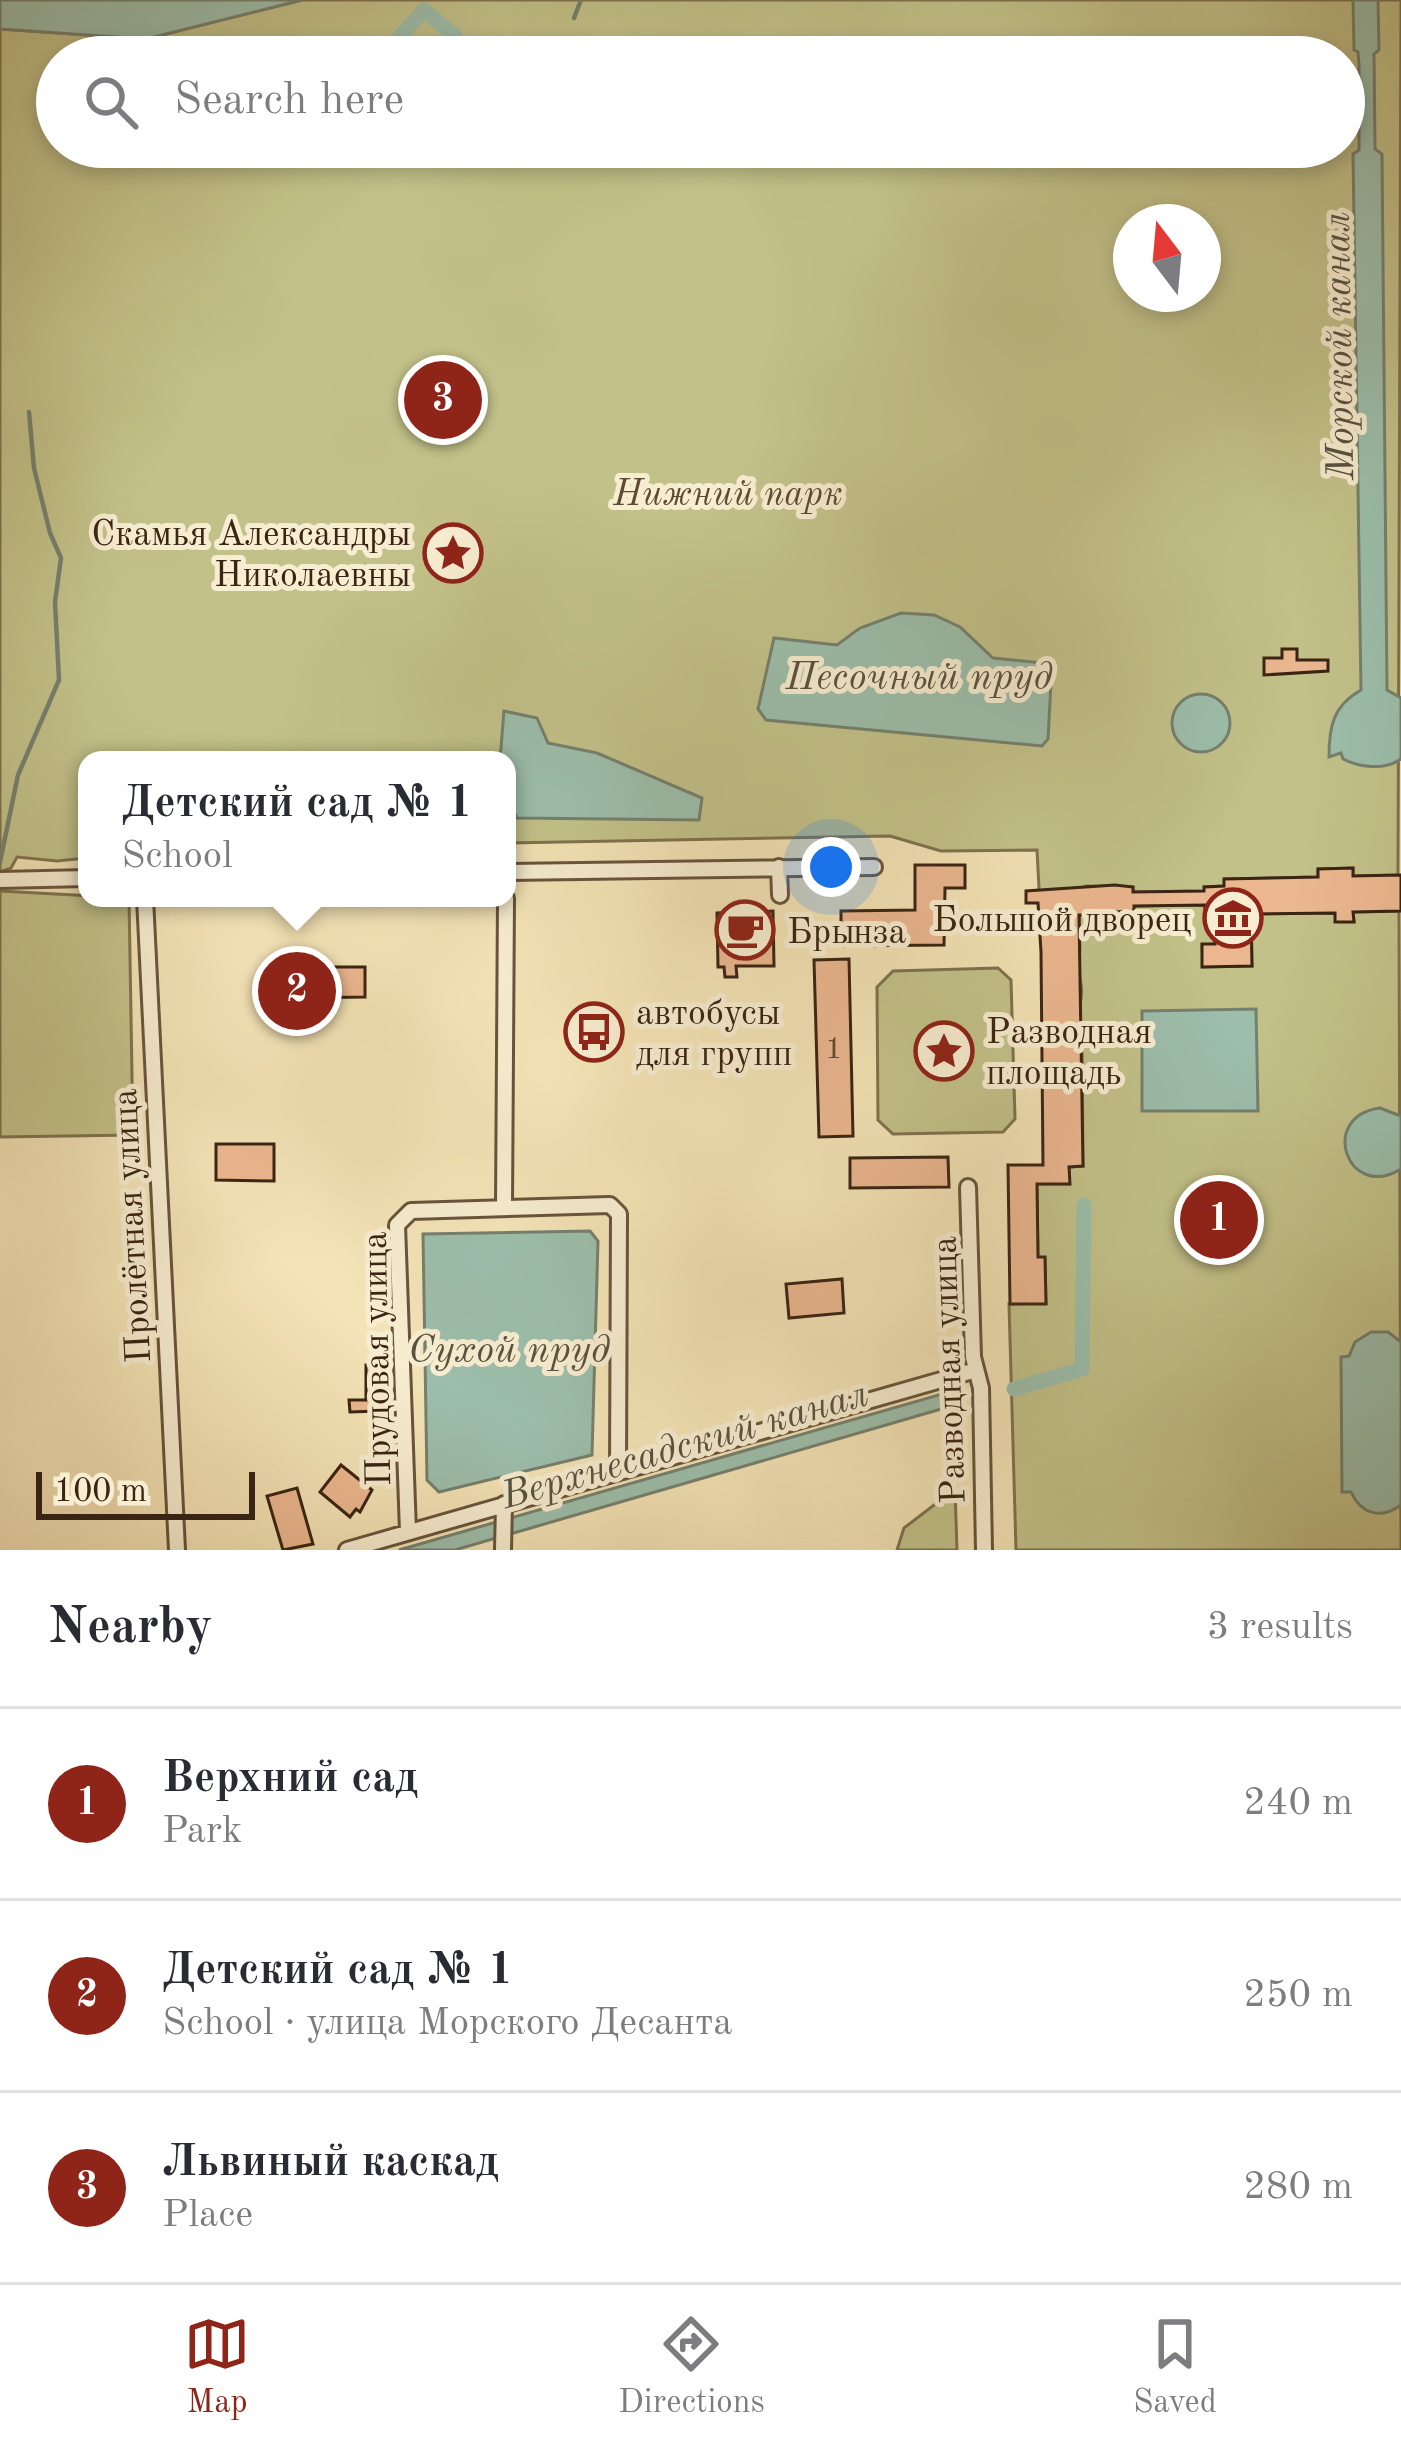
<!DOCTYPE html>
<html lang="en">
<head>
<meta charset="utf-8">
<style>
	:root { --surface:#fff; --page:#f2f2f3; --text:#2b2b33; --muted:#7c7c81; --line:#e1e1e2; --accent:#8f2418 }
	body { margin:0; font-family:"Old Standard TT",serif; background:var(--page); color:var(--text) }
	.compass { position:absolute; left:1113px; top:204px; width:108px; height:108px; border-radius:50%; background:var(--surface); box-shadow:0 6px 18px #0003; rotate:344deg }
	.scale { position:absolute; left:36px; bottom:30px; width:219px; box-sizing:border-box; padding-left:12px; border:6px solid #3a2413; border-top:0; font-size:33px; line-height:42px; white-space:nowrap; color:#3a2413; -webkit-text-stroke:9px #f7edd0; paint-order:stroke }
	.you { position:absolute; left:831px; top:867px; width:42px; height:42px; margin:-30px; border:9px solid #fff; border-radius:50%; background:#1a73e8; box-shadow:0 0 0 18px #1a73e833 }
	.badge { display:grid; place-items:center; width:78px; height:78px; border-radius:50%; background:var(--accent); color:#fff; font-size:39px; font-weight:700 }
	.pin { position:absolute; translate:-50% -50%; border:6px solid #fff; box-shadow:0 3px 12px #0006 }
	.popup { position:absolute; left:78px; top:751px; width:438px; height:156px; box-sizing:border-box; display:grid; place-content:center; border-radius:24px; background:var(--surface); filter:drop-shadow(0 3px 9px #0005); font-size:39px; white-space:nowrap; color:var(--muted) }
	.popup b { font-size:45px; color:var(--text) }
	.popup::after { content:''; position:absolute; left:50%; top:100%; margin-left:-24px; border:24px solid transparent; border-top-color:var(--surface) }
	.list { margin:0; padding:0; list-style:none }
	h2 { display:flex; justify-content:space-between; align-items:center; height:156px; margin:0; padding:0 48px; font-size:51px }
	h2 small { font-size:39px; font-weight:400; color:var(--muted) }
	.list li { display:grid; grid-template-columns:78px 1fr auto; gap:36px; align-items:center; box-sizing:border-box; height:192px; padding:0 48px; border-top:3px solid var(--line) }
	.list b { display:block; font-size:45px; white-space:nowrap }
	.list p { margin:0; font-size:39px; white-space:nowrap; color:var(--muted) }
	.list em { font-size:39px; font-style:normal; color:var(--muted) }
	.icon { flex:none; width:66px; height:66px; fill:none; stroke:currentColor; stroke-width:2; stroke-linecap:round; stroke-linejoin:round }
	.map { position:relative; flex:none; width:1401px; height:1550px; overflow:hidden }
	.search { position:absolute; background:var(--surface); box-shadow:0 6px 18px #0003; left:36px; right:36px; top:36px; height:132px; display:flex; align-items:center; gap:30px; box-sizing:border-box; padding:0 42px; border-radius:66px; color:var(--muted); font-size:45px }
	.sheet { height:732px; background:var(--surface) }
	nav { display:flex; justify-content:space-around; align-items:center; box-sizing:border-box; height:168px; border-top:3px solid var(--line); background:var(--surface); font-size:33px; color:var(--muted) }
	nav a { display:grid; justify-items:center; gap:6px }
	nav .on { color:var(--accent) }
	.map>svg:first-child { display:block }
	.green { fill:#c2c189; stroke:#7e724e; stroke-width:3; fill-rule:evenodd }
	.water { fill:#9cbeab; stroke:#75806e; stroke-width:3 }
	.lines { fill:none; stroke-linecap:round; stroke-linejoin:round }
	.stream { stroke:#75806e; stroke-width:4.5 }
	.canal { stroke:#9cbeab; stroke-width:15 }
	.building { fill:#ebb790; stroke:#3a2413; stroke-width:3 }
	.street-casing { stroke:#68543c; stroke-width:20 }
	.street { stroke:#f7edd0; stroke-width:14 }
	.labels { text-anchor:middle; stroke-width:10; stroke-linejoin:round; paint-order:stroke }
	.number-label { font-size:30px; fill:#664932 }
	.park-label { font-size:36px; font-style:italic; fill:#5c4b30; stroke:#f7edd0 }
	.poi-label { font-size:36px; fill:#3a2413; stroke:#f7edd0; text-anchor:start }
	.street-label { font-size:36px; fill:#3a2413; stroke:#f7edd0 }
	.water-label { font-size:39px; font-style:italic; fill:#575241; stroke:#f7edd0 }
</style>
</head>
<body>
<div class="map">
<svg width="1401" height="1550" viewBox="0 0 1401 1550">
	<rect width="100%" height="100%" fill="#f3e3b6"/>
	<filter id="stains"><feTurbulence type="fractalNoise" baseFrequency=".00167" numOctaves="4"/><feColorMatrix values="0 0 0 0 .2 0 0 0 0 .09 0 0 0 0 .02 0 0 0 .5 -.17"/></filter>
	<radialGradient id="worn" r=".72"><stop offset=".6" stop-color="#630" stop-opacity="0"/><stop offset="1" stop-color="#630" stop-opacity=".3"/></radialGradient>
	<path class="green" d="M302,0H1401L1398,875L1353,876V868L1318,869V877L1225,879L1224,886L1205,887L1204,891L1133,892V887L1086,886L1040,908L1037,850L941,851L890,836L507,843V760H87V858L57,861L17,857L11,868L0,872V29L146,39ZM57,57H1344V147H57ZM1131,222H1203V294H1131Z
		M0,891L129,898L133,1135L0,1137Z
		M1205,905V909H1214L1215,944L1202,945L1203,967L1252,966L1251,914L1335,913L1354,921L1353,912L1399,911L1401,1550H1016L1009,1304L1046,1303L1045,1258L1038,1257L1037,1184H1069V1167L1083,1166L1082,1031L1066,1030C1088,1003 1086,978 1065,951L1080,950L1079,913L1133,911L1134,906Z
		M998,968L1011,980L1015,1119L1003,1132L893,1134L878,1120L877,987L893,971Z
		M955,1489L957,1550H897L904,1528Z"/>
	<path class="water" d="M0,0H302L146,39L0,29Z
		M1353,0H1378L1379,50L1374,54L1375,149L1382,154L1387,690L1401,698V759C1384,771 1359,767 1343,759L1341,753L1329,757C1329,726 1333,706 1361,690L1353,154L1359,150V65L1358,52L1354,50Z
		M462,366L466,431L425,433L421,369Z
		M901,613L934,615L960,627L993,658L1052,664L1048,739L1042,746L766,720L758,709L774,638L837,645L860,628Z
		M1172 723a29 29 0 1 1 58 0a29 29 0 1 1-58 0Z
		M504,711L537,718L548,743L597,753L702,798L699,820L517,818L507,799V760H500Z
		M1256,1009L1258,1111H1142V1011Z
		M1380,1108L1401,1116V1169C1347,1202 1318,1116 1380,1108Z
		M590,1231L598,1241L592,1455L439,1492L427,1480L423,1234Z
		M1371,1332H1388L1401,1342V1505C1381,1520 1361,1514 1351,1492H1342L1341,1357L1349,1356L1355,1342Z
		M949,1392L948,1407L455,1550H399Z"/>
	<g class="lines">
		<path class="stream" d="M574,18L581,0
			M0,862L18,775L59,680L55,602L61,558L50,533L34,468L29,412"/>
		<path class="canal" d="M401,57L390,48L424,10L456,37L438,57
			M1014,1389L1082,1369L1084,1205"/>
	</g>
	<path class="building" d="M1282,649H1297V660H1328V671L1264,675V658H1282Z
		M915,865H965V888H945L944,945L841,946V911L915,910Z
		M1353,868V876L1401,875V911L1353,912L1354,922H1335V913L1251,914L1252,966L1202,967V944H1215L1214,909L1205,910V905L1134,906V911L1116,912V915H1079L1083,1166L1069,1167L1070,1184H1037L1038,1257H1045L1046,1304H1010L1008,1165H1043L1041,952L1038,903H1026V891L1115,885L1133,887V892L1204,891V887L1224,886V879L1318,877V869Z
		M773,911L774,966H736L737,977H725L724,967H718L717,913Z
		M849,959L853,1136L819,1137L814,960Z
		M297,967H365V997L297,998Z
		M216,1144H274V1181L216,1180Z
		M948,1157L949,1187L850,1188V1158Z
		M842,1279L844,1313L789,1318L786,1284Z
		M366,1365H378L379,1411L350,1412L349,1400H366Z
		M341,1465L372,1490L360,1512L356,1509L350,1517L320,1492Z
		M297,1488L313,1544L283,1550L267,1496Z"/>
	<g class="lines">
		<defs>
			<path id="street" d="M779,867L780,895
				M507,872L874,867
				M0,880L87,878
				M145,898L177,1550
				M968,1187L973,1357L981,1388L984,1550
				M504,1208L506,898
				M408,1532L397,1225L411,1211L610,1205L619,1214L618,1472
				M347,1550L976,1370
				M503,1550L504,1504"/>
		</defs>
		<use href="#street" class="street-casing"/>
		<use href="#street" class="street"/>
	</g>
	<defs>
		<symbol id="sight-ring" viewBox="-11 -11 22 22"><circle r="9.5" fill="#f7edd0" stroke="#8f2418" stroke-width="1.5"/><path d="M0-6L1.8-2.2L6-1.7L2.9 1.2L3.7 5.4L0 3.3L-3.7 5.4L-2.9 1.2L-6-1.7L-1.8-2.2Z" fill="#8f2418"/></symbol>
		<symbol id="museum-ring" viewBox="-11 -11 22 22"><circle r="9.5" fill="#f7edd0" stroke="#8f2418" stroke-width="1.5"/><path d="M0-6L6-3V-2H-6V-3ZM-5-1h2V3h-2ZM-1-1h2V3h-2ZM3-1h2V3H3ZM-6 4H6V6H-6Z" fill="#8f2418"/></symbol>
		<symbol id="cafe-ring" viewBox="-11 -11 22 22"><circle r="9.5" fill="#f7edd0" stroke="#8f2418" stroke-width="1.5"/><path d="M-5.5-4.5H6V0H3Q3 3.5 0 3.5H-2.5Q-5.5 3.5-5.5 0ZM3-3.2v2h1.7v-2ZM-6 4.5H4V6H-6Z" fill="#8f2418"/></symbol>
		<symbol id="bus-ring" viewBox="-11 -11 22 22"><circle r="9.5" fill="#f7edd0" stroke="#8f2418" stroke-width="1.5"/><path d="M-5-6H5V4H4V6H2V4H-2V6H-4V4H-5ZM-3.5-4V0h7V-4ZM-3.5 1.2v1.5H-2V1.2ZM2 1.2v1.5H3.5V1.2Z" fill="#8f2418"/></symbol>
	</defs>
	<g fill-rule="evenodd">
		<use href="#sight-ring" x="420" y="520" width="66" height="66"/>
		<use href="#museum-ring" x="1200" y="885" width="66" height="66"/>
		<use href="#cafe-ring" x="712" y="897" width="66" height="66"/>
		<use href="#bus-ring" x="561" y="999" width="66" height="66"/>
		<use href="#sight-ring" x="911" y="1018" width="66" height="66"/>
	</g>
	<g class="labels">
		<g class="number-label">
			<text x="834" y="1058">1</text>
		</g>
		<g class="park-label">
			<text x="728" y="505">Нижний парк</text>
		</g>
		<g class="poi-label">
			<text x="411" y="545" text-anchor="end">Скамья Александры<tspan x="411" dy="41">Николаевны</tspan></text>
			<text x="1191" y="931" text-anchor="end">Большой дворец</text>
			<text x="787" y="943">Брынза</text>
			<text x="636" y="1024">автобусы<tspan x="636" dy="41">для групп</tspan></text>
			<text x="986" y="1043">Разводная<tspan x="986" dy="41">площадь</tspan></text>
		</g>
		<g class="street-label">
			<text transform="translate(130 1226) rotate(-93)" y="13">Пролётная улица</text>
			<text transform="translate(375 1359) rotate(-91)" y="13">Прудовая улица</text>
			<text transform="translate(947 1370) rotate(-92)" y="13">Разводная улица</text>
		</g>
		<g class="water-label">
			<text transform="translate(1337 346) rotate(-91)" y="14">Морской канал</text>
			<text x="919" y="689">Песочный пруд</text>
			<text x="509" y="1362">Сухой пруд</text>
			<text transform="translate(684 1443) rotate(-16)" y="14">Верхнесадский канал</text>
		</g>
	</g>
	<rect width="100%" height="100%" filter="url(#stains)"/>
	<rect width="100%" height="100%" fill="url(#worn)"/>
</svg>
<svg class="compass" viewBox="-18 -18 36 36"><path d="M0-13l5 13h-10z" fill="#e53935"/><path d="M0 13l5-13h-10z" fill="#7c7c81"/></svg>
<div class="scale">100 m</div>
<div class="you"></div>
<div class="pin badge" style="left:1219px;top:1220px">1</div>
<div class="pin badge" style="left:297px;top:991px">2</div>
<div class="popup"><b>Детский сад № 1</b>School</div>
<div class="pin badge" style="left:443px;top:400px">3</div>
<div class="search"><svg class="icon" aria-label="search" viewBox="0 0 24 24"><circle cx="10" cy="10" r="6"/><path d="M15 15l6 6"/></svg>Search here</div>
</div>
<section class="sheet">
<h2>Nearby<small>3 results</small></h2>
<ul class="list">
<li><span class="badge">1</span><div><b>Верхний сад</b><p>Park</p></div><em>240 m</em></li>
<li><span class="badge">2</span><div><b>Детский сад № 1</b><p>School · улица Морского Десанта</p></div><em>250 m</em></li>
<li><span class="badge">3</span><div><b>Львиный каскад</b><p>Place</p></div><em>280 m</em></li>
</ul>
</section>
<nav>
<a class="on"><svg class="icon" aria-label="map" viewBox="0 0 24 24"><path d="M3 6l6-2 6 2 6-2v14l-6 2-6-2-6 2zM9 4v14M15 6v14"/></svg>Map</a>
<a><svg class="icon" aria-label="directions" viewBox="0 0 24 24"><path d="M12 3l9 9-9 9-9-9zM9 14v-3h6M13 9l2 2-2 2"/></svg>Directions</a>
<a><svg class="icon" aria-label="saved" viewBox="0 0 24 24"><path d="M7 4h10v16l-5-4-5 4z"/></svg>Saved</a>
</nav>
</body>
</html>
